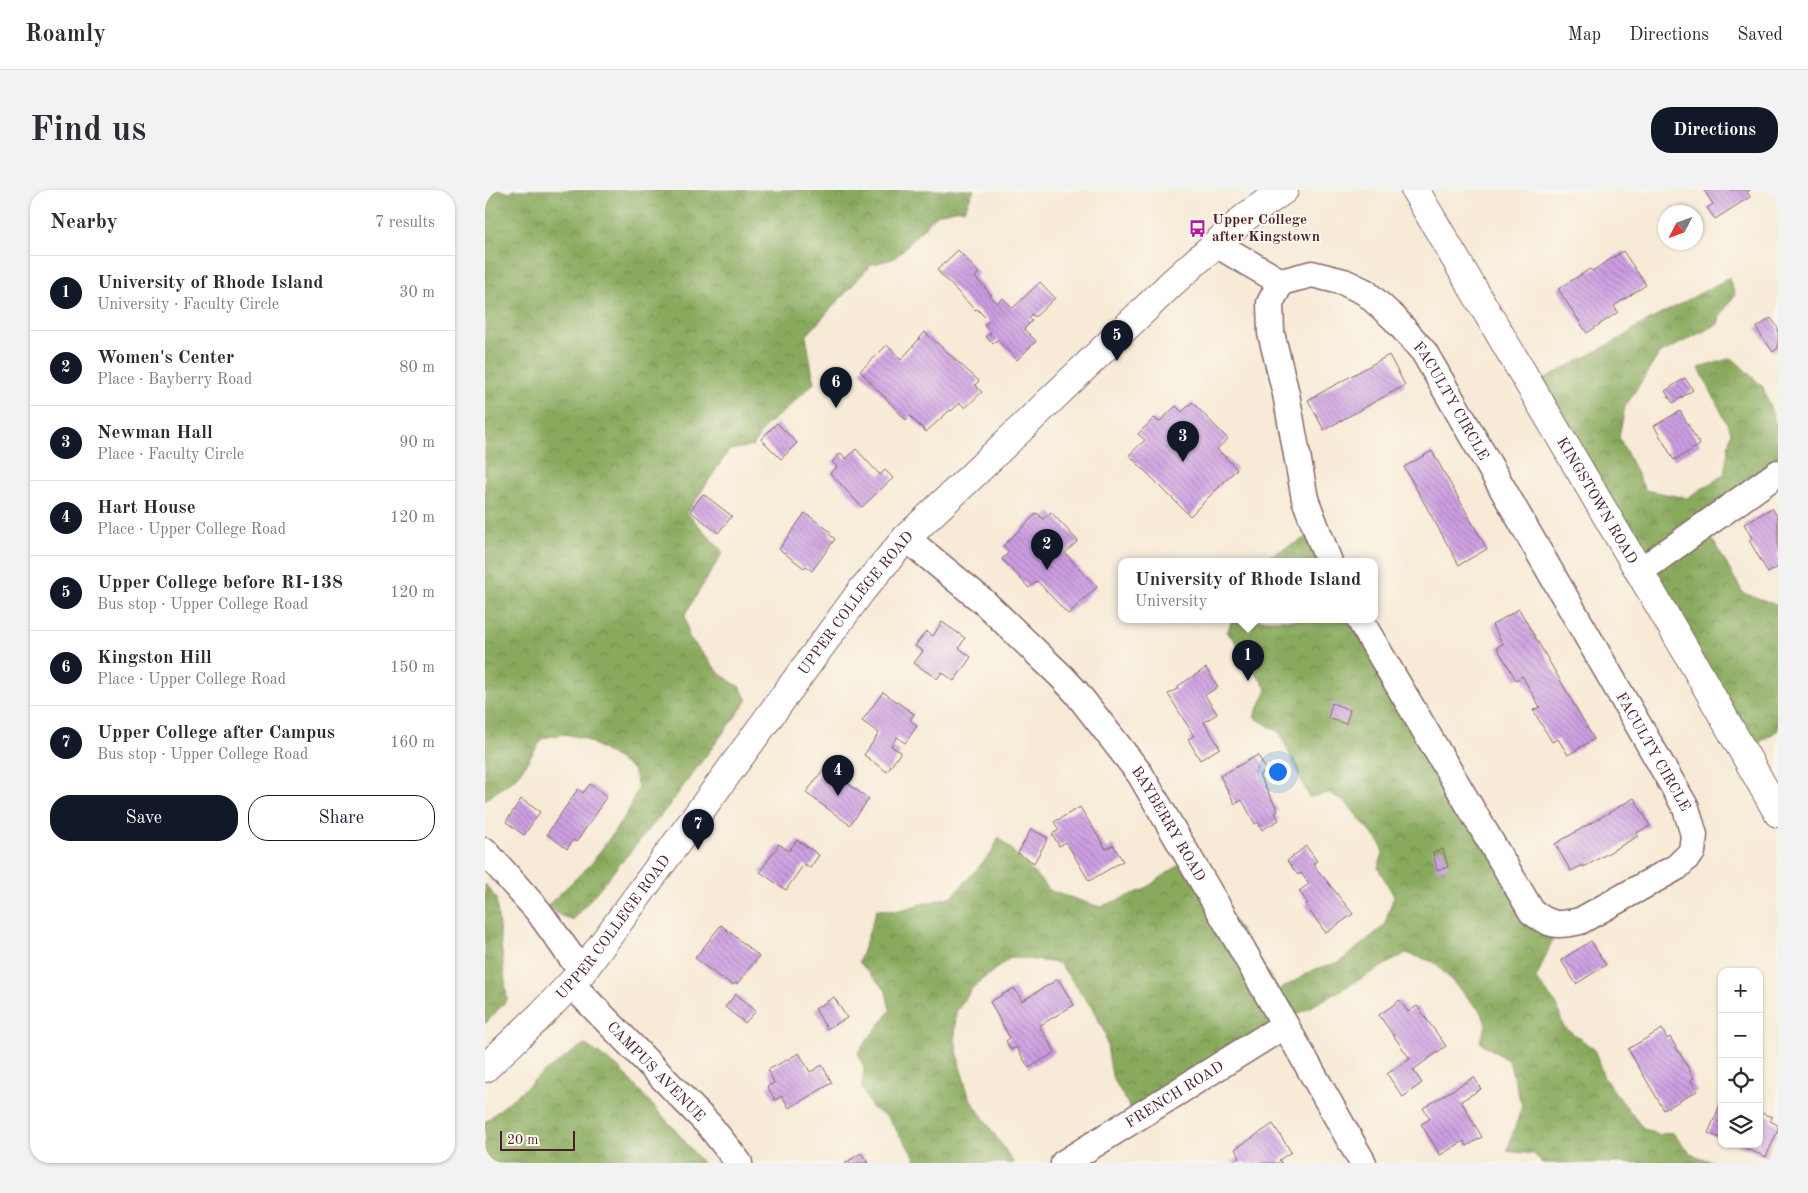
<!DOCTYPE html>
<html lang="en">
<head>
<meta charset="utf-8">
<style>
	:root { --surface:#fff; --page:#f2f2f3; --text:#2b2b33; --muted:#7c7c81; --line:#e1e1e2; --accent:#111827 }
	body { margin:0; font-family:"Old Standard TT",serif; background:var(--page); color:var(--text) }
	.controls { position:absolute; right:15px; bottom:15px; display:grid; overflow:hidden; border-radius:10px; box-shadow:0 1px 4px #0004 }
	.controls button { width:45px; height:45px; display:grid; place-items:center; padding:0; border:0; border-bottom:1px solid var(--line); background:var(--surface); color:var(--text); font:25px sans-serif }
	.compass { position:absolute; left:1173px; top:15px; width:45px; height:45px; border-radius:50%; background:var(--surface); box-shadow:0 1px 4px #0004; rotate:228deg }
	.scale { position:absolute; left:15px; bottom:12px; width:75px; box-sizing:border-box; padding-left:5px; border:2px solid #4a1f2b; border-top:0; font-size:14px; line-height:18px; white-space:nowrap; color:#4a1f2b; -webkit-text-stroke:4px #fbf7ec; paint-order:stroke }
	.you { position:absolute; left:792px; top:581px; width:18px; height:18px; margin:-12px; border:4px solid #fff; border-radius:50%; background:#1a73e8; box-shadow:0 0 0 8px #1a73e833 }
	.badge { display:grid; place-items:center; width:32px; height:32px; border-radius:50%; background:var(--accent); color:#fff; font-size:16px; font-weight:700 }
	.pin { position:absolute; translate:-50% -41px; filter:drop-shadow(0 1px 2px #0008) }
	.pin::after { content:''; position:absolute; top:26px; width:18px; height:15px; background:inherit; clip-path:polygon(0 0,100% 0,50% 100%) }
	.popup { position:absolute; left:633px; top:368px; width:260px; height:65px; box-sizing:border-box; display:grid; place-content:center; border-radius:10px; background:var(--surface); filter:drop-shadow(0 1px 4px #0005); font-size:16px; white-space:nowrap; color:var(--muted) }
	.popup b { font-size:19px; color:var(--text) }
	.popup::after { content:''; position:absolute; left:50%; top:100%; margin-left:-10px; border:10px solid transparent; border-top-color:var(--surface) }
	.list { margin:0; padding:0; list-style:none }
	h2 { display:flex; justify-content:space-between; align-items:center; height:65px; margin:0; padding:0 20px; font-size:21px }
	h2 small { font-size:16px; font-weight:400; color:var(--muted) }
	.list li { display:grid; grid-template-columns:32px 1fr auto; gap:15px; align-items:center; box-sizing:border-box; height:75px; padding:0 20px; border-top:1px solid var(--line) }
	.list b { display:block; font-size:19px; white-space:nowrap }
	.list p { margin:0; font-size:16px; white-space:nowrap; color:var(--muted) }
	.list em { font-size:16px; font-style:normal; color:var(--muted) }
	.actions { display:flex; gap:10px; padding:15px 20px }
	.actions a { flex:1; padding:11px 0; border:1px solid var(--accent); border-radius:20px; text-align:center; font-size:18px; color:var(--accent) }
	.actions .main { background:var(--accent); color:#fff }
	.icon { flex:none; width:28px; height:28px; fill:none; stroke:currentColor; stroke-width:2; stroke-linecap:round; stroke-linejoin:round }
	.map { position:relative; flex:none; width:1293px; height:973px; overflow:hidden; border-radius:20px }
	header { display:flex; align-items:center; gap:30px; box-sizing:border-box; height:70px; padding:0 25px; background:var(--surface); border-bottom:1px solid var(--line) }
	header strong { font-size:24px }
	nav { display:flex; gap:28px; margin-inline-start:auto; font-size:18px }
	.intro { display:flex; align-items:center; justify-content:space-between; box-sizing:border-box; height:120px; padding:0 30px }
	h1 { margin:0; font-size:35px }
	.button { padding:12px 22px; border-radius:20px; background:var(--accent); color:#fff; font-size:18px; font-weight:700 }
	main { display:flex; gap:30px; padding:0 30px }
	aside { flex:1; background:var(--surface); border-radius:20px; box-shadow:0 1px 4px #0004 }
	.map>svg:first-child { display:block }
	.forest { fill:url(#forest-crowns); stroke:#6a6444 }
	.building { fill:url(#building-back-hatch) }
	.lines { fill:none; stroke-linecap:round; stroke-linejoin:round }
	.minor-casing { stroke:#876667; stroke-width:29 }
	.tertiary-casing { stroke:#876667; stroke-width:30 }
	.primary-casing { stroke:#876667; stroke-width:30 }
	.minor { stroke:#fff; stroke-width:26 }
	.tertiary { stroke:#fff; stroke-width:28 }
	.primary { stroke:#fff; stroke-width:28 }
	.labels { text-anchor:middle; stroke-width:4; stroke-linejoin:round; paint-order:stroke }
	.poi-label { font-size:15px; font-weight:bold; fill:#4a1f2b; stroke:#fbf7ec; text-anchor:start }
	.street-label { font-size:15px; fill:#4a1f2b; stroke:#fbf7ec }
</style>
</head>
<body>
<header>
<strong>Roamly</strong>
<nav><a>Map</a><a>Directions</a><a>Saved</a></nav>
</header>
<div class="intro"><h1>Find us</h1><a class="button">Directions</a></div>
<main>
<aside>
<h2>Nearby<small>7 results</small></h2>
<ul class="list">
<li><span class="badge">1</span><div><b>University of Rhode Island</b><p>University · Faculty Circle</p></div><em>30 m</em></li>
<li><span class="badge">2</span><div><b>Women's Center</b><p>Place · Bayberry Road</p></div><em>80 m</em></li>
<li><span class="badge">3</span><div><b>Newman Hall</b><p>Place · Faculty Circle</p></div><em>90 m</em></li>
<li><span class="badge">4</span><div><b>Hart House</b><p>Place · Upper College Road</p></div><em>120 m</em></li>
<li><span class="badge">5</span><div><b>Upper College before RI-138</b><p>Bus stop · Upper College Road</p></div><em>120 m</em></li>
<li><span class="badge">6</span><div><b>Kingston Hill</b><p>Place · Upper College Road</p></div><em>150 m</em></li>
<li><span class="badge">7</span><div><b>Upper College after Campus</b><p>Bus stop · Upper College Road</p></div><em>160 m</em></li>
</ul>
<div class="actions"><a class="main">Save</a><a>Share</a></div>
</aside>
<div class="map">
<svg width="1293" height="973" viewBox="0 0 1293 973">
	<defs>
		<pattern id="forest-crowns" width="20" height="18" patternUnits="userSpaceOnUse" patternTransform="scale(1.25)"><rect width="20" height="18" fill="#89aa5d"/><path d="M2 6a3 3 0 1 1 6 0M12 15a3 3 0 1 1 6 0" fill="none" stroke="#728a4d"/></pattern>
		<pattern id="building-back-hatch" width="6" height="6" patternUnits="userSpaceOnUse" patternTransform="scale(1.25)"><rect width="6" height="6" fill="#cc9ee2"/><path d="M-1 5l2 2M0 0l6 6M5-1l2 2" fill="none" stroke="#a880b7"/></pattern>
	</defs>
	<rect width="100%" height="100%" fill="#fbf7ec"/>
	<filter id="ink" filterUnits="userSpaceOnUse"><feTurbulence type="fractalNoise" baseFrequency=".02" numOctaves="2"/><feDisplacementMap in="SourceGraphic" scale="10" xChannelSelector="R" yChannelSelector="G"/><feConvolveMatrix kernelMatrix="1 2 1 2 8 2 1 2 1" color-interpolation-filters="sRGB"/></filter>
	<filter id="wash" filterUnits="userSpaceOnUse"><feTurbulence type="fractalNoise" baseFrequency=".0096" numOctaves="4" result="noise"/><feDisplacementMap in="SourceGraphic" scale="20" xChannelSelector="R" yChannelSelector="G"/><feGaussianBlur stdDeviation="1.12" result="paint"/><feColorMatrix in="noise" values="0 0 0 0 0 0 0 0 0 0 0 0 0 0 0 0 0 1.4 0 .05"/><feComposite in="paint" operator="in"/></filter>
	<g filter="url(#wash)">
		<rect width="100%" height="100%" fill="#f7ead6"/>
		<path class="forest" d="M0,0H15L25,3L29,0H489L479,20L475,19L452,24L410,68L386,75L321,146L329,193L298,222L281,235L268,256L244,260L202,323L238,362L200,424L204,447L235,484L256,498L262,511L182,618L88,730L72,724L63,715L107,673L143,622L153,598L148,579L99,548L79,544L58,548L32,587L0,610Z
			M1244,88L1250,105L1235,126L1233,134L1174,164L1140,217L1134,247L1160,300L1202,308L1239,285L1246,241L1214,178L1247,168L1278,197L1293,240V286L1218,337L1226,347L1258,403L1293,415V540L1262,561L1055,191L1142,145L1148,139Z
			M832,342L847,372H776L781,368Z
			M747,430H876L1047,715L1076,729L1051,789L1072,815L1078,836L1109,859L1119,888L1157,937L1173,945L1187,942L1206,964L1230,973H1057L1049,964L1022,961L1037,916L1024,871L995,852L1001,835L997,823L949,772L921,763L808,827L650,927L627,886L620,843L607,818L574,773L526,767L488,797L471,822L470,848L475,877L484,907L529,973H431L430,967L402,927L387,918L377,898L379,878L373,862L405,821L401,801L374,772L392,719L410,721L468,706L507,662L514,647L566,701L615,717L658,700L707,666L794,800L830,779L855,772L899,736L909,706L893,678L898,663L895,653L861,613L845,603L824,607L795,543L769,527L782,500L749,450L742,443Z
			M0,694L11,708L22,810L0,834Z
			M99,854L132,876L192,942L217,973H0V932L58,883Z"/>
		<g id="blocks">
			<path class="building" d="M1219,0H1265L1262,2L1265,7L1230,29L1222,18L1228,14Z
				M473,60L494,83L490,87L506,105L505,106L512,113L518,108L528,118L555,92L570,108L550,127L547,124L544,128L547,131L539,139L551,151L532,170L512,150L508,154L501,147L506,143L499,136L504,131L492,119L490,120L452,80Z
				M1138,61L1161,95L1129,116L1133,122L1102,143L1073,99L1105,79L1107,81Z
				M1286,128L1293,138V158L1288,162L1271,138Z
				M440,142L494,191L490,195L497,202L480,218L475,213L466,221L465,220L441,242L425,226L421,230L375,181L402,155L416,170Z
				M904,165L920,195L839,240L823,210Z
				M1200,188L1208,200L1188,213L1180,201Z
				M707,212L743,249L732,259L752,279L705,326L644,265L660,250L653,244L669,228L674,232L691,216L697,222Z
				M1195,221L1215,255L1189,270L1169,236Z
				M292,233L312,253L296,269L276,249Z
				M371,259L395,285L400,280L408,288L377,317L345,283L352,277L347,272L356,263L361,269Z
				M947,261L1002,359L974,375L919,277Z
				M218,304L247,326L233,343L205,321Z
				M1287,318L1293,328V377L1283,383L1264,350L1267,348L1259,334Z
				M566,322L593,351L580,363L612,397L583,424L552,391L544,398L517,369L524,362L518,356L552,323L558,329Z
				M320,323L346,342L344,344L350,349L327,381L321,376L319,378L294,359Z
				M1034,419L1109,549L1083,565L1073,549L1067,552L1048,520L1055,517L1037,486L1031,490L1012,457L1018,454L1007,435Z
				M457,432L480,448L474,458L486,467L469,491L457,482L452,489L429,473L438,461L430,456L441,441L448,446Z
				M721,478L733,497L720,505L732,524L719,532L735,558L715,570L703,549L709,546L683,504L694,498L693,496Z
				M398,502L429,524L425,530L432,536L420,553L412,547L406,556L416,562L402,582L379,565L394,543L377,531Z
				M847,513L865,520L861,534L843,528Z
				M773,565L781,580L774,585L793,621L790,623L794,630L777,640L773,632L770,634L757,610L750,614L735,586Z
				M340,577L384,609L365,635L321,603Z
				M105,594L122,606L115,616L116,617L91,652L88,650L82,659L62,644L93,599L98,603Z
				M1149,608L1165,636L1151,643L1153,646L1099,677L1098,675L1086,681L1070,654Z
				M36,609L55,622L39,645L21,632Z
				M595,617L621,659L628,655L638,671L604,691L581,652L574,656L567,644L574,640L569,632Z
				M546,639L563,648L549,673L533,663Z
				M312,650L334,665L325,678L319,674L301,700L275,682L294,654L304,661Z
				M821,656L832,671L828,674L868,724L841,743L820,715L823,713L814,701L824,694L816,683L813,685L802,671Z
				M958,659L963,677L952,680L948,662Z
				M236,735L274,766L252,794L250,793L248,795L238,788L237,789L210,768Z
				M1106,751L1121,775L1091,794L1076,770Z
				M573,789L589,815L554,836L570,862L544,878L531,857L526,860L521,851L525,848L505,812L529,798L537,811Z
				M251,804L271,821L260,833L240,817Z
				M349,807L362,828L342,839L330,819Z
				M915,810L923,822L932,816L961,856L928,880L937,893L918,907L902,884L925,869L894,825Z
				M1177,839L1182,849L1185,847L1209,888L1206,890L1212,901L1179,920L1143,859Z
				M314,863L325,882L337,875L347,893L304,918L297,906L290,910L282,896L289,893L283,880Z
				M989,887L996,899L976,911L997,947L982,956L979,951L955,965L936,934L945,929L938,918Z
				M1237,911V949L1223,943Z
				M1274,922L1287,927L1285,931L1293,935V940L1281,967L1250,954H1274Z
				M788,934L806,962L794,970L797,973H745L755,967L750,959Z
				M376,963L383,973H360Z"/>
		</g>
	</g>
	<g filter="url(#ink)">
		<use href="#blocks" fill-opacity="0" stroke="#876667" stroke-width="1"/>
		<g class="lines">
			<defs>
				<g id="minor">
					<path d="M731,54L796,92"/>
					<path id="s1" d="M421,348L499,412L577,487L591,502L655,584L752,750L878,973"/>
					<path id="s2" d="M844,372L820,309L801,204L786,143L785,113L796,92L827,84L859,92L880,102L909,128L939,162L1201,618L1209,645L1207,662L1192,677L1095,731C1072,736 1066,736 1047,722L875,430"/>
					<path d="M1154,382L1293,283"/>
					<path d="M0,661L54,722L97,782"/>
					<path id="s3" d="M86,794L224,935L254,973"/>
					<path id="s4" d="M579,973L800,835"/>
				</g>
				<g id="tertiary">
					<path id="s5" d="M0,878L56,825L97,782L377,400L421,348L489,284L687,93L763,25L799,0"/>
				</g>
				<g id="primary">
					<path id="s6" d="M930,0L1204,466L1293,623"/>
				</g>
			</defs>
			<use href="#minor" class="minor-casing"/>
			<use href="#tertiary" class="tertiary-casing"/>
			<use href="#primary" class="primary-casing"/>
			<use href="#minor" class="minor"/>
			<use href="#tertiary" class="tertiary"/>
			<use href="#primary" class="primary"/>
		</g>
	</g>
	<defs>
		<symbol id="bus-bare" viewBox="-9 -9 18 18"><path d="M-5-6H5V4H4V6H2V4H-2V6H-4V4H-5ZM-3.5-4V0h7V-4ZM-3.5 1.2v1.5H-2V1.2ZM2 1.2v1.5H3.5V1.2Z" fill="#b5179e" stroke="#fbf7ec" stroke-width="2.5" paint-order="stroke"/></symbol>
	</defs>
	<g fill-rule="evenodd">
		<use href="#bus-bare" x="700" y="26" width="25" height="25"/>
	</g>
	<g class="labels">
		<g class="poi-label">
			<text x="727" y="34">Upper College<tspan x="727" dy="17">after Kingstown</tspan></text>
		</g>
		<g class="street-label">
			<text dy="5" stroke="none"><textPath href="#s2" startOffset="519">FACULTY CIRCLE</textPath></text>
			<text dy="5" stroke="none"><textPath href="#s6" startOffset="360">KINGSTOWN ROAD</textPath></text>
			<text dy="5" stroke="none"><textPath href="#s5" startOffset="596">UPPER COLLEGE ROAD</textPath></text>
			<text dy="5" stroke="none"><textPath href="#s2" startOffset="924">FACULTY CIRCLE</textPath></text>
			<text dy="5" stroke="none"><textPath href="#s1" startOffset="391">BAYBERRY ROAD</textPath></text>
			<text dy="5" stroke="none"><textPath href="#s5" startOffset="191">UPPER COLLEGE ROAD</textPath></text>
			<text dy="5" stroke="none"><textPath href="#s3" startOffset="122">CAMPUS AVENUE</textPath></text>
			<text dy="5" stroke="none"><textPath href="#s4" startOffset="130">FRENCH ROAD</textPath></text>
		</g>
	</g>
</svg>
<div class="controls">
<button>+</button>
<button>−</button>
<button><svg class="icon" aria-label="locate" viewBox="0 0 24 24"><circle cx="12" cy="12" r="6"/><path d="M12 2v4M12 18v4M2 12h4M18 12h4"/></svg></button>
<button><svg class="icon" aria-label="layers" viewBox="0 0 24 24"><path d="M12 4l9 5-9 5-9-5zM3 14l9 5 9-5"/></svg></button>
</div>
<svg class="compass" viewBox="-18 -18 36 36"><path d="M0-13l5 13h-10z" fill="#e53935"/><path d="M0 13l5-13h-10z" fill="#7c7c81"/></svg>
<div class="scale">20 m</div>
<div class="you"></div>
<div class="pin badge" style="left:763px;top:491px">1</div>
<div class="popup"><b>University of Rhode Island</b>University</div>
<div class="pin badge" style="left:562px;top:380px">2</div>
<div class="pin badge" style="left:698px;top:272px">3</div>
<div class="pin badge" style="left:353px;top:606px">4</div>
<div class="pin badge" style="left:632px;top:171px">5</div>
<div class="pin badge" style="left:351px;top:218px">6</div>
<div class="pin badge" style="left:213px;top:660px">7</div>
</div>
</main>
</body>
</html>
